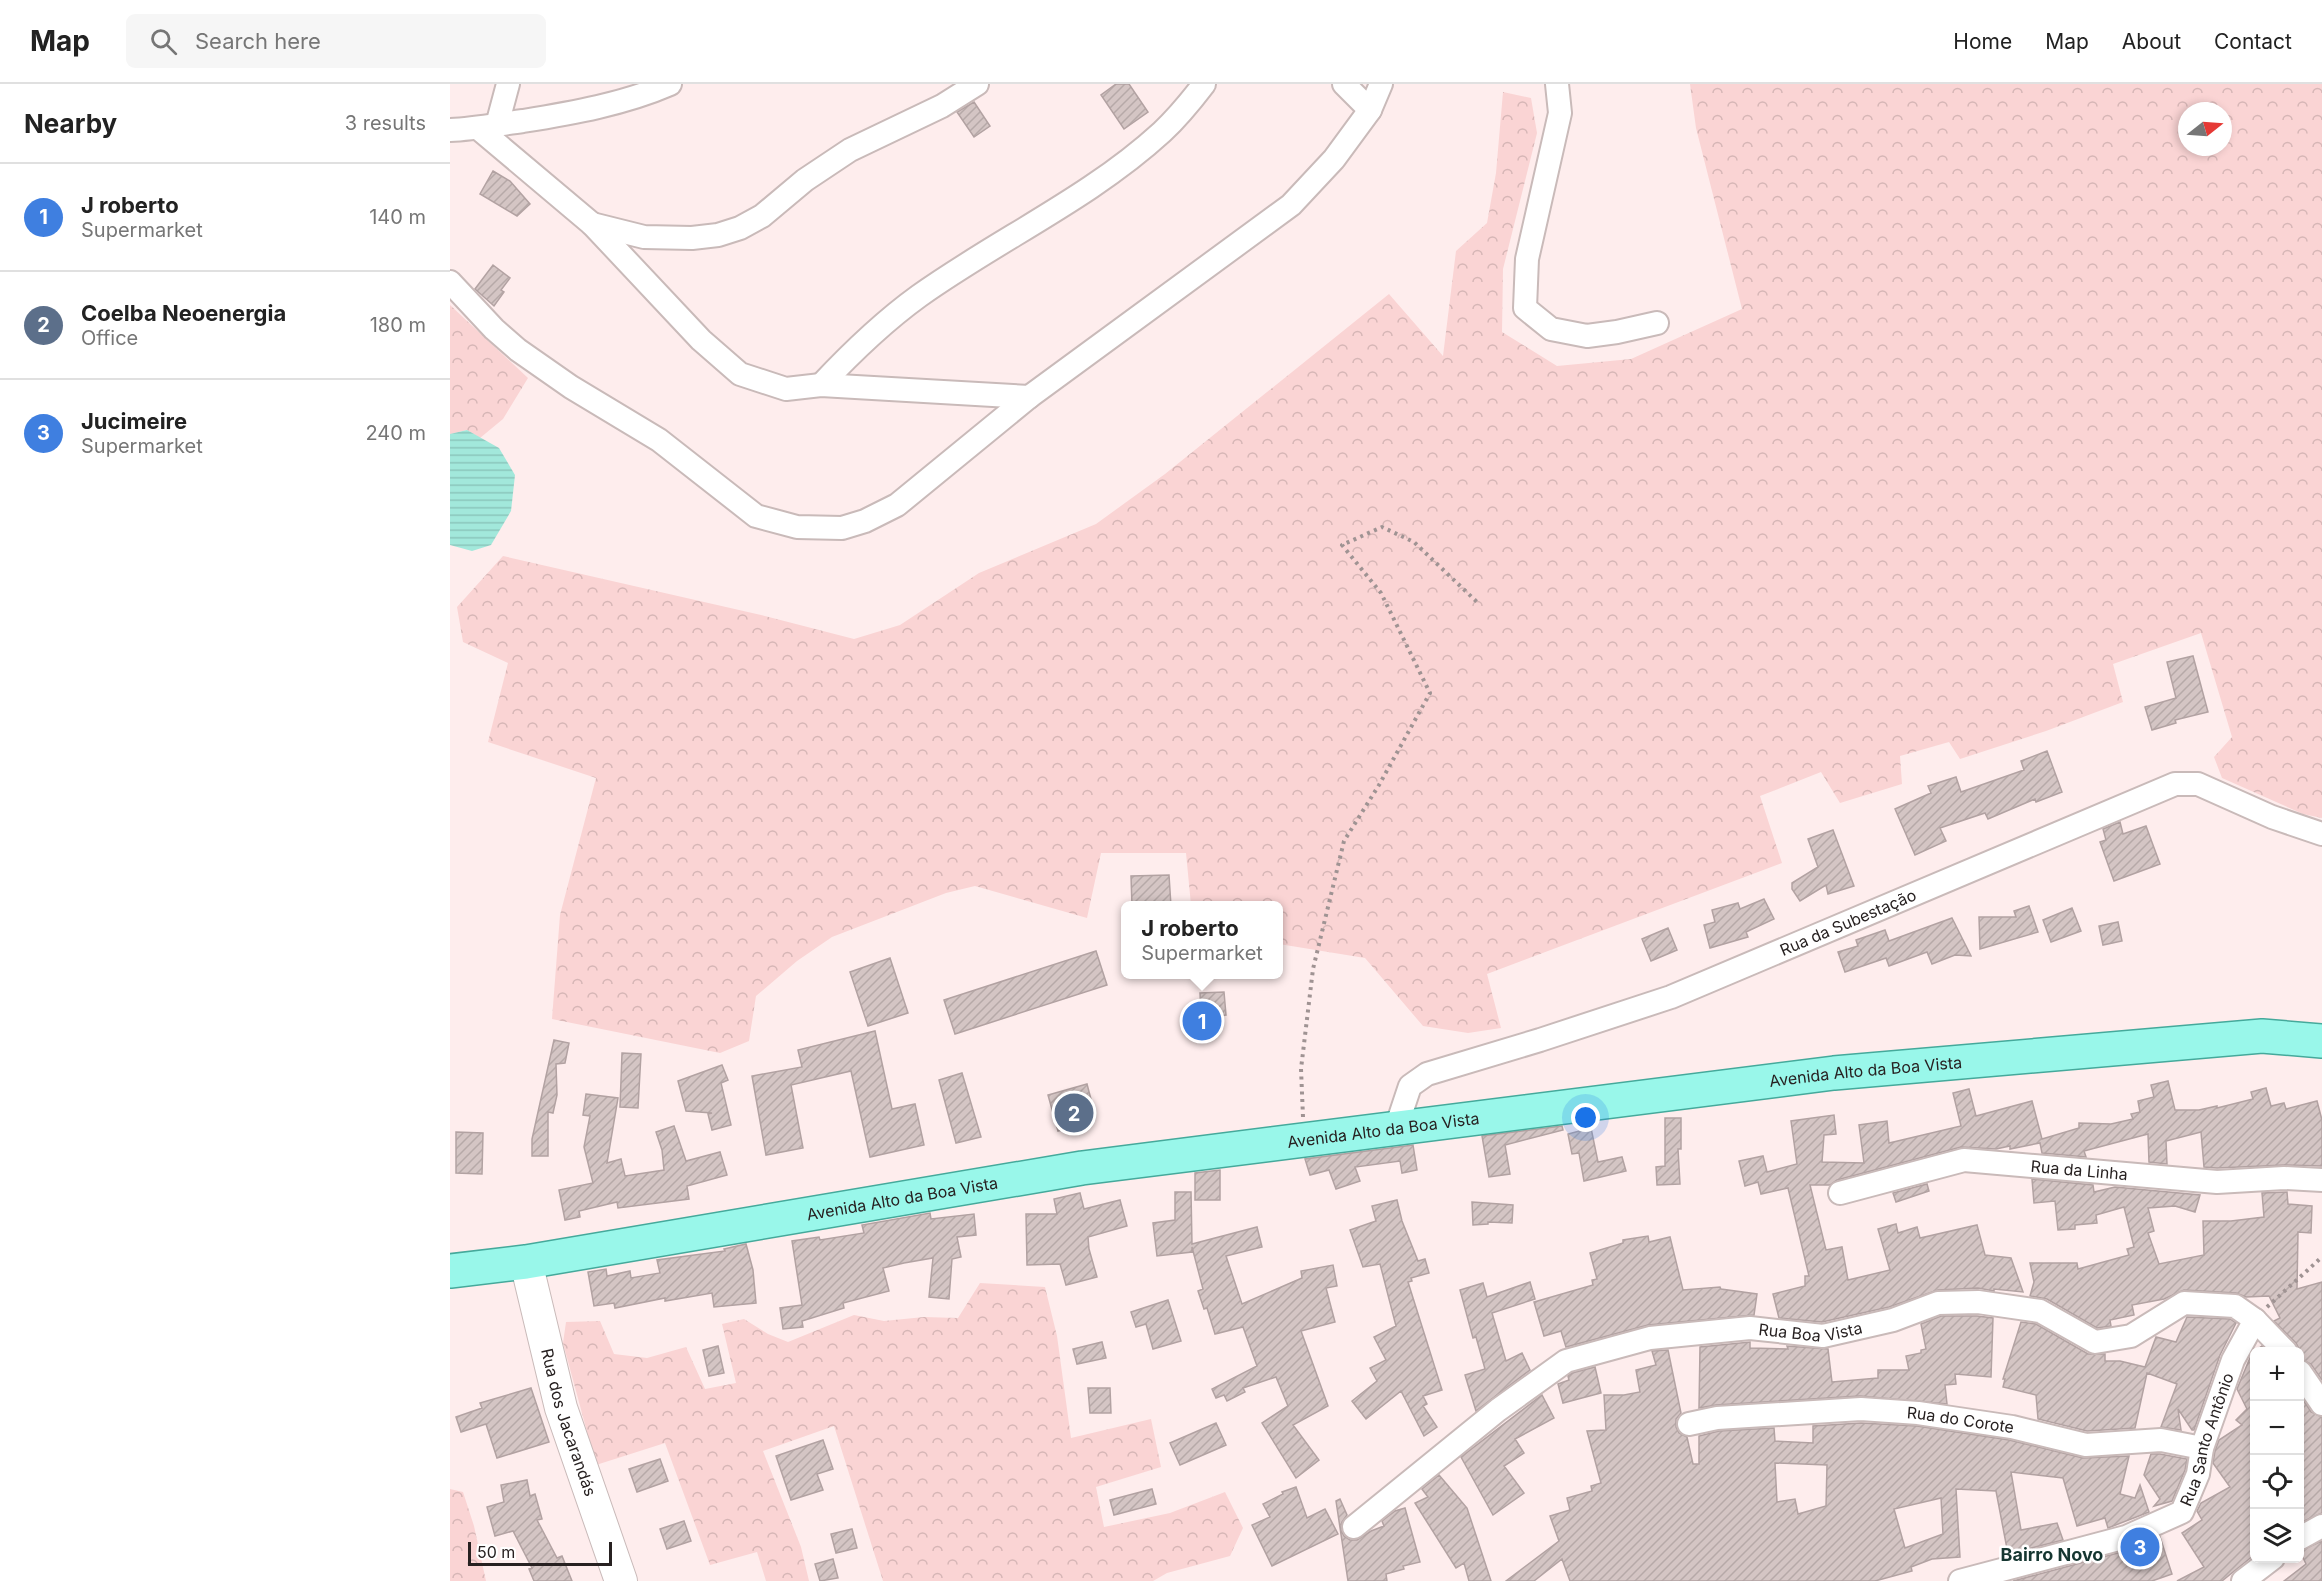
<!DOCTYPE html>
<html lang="en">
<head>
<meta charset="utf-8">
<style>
	:root { --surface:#fff; --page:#f6f6f6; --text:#222; --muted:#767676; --line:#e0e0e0; --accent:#21695e }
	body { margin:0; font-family:Inter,sans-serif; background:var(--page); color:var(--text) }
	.controls { position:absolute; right:18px; bottom:18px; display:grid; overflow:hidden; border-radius:9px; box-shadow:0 3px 9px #0003 }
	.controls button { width:54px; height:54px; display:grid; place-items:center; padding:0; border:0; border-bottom:2px solid var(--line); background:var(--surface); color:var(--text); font:30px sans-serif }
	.compass { position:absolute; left:1728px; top:18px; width:54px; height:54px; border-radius:50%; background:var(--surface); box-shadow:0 3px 9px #0003; rotate:73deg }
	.scale { position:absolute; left:18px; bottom:15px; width:144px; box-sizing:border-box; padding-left:6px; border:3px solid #272121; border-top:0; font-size:16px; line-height:21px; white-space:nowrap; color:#272121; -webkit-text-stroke:4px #fff; paint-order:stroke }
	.you { position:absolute; left:1136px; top:1034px; width:21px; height:21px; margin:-15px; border:4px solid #fff; border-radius:50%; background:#1a73e8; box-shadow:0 0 0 9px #1a73e833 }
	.badge { display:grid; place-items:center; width:39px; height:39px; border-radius:50%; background:var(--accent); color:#fff; font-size:20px; font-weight:700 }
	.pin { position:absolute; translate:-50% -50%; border:3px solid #fff; box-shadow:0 2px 6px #0006 }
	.popup { position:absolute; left:671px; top:817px; width:162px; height:78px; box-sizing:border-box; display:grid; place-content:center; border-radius:9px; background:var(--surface); filter:drop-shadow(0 2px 4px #0005); font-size:20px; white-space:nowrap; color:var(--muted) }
	.popup b { font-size:22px; color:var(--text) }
	.popup::after { content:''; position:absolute; left:50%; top:100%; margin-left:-12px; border:12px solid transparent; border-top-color:var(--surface) }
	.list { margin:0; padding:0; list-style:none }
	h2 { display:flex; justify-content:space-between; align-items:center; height:78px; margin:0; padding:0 24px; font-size:26px }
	h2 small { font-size:20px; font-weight:400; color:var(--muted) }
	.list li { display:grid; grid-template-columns:39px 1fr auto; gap:18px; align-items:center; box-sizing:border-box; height:108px; padding:0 24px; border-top:2px solid var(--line) }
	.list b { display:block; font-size:22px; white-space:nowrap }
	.list p { margin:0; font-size:20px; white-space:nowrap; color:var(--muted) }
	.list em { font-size:20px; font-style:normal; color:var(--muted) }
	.icon { flex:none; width:33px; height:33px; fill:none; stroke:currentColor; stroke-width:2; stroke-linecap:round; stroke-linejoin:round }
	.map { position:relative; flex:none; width:1872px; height:1497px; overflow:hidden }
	header { display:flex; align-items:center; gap:36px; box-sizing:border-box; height:84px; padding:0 30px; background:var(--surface); border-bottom:2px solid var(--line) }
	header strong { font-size:28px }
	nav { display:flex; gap:33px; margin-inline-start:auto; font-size:21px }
	.search { width:420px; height:54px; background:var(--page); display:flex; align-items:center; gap:15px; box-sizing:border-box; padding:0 21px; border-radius:9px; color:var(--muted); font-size:22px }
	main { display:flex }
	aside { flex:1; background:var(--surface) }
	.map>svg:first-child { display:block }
	.forest { fill:url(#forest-crowns); fill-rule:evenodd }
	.water { fill:url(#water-rules) }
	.building { fill:url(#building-hatch); stroke:#b2a2a2; stroke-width:1.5; fill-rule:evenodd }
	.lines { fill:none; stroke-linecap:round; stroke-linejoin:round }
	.street-casing { stroke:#c9bab9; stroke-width:26 }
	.secondary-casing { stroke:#c9bab9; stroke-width:34 }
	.primary-casing { stroke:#45a99b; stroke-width:36 }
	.path { stroke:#9f9393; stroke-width:4; stroke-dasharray:3 4.5; stroke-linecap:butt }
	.street { stroke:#fff; stroke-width:22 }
	.secondary { stroke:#fff; stroke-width:32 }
	.primary { stroke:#99f7ea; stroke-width:33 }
	.labels { text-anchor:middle; stroke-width:5; stroke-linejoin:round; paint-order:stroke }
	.street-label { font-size:16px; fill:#272121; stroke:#fff }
	.neighbourhood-label { font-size:18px; font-weight:bold; fill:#153631; stroke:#fff }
</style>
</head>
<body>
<header>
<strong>Map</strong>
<div class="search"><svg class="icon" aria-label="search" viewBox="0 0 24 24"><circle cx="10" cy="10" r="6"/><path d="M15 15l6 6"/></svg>Search here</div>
<nav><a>Home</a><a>Map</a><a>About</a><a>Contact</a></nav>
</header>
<main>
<aside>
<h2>Nearby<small>3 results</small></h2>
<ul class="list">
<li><span class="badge" style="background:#3f7fe0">1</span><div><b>J roberto</b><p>Supermarket</p></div><em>140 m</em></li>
<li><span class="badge" style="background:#5c6f8a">2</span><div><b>Coelba Neoenergia</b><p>Office</p></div><em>180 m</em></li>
<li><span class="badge" style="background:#3f7fe0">3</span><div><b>Jucimeire</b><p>Supermarket</p></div><em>240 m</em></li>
</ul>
</aside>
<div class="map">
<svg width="1872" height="1497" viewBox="0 0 1872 1497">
	<defs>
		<pattern id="forest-crowns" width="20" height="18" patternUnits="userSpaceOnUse" patternTransform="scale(1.5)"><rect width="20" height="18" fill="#fad4d4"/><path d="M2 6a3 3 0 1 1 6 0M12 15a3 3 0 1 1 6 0" fill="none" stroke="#d6b6b6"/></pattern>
		<pattern id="water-rules" width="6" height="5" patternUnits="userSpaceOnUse" patternTransform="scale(1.5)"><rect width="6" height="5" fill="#a2e8db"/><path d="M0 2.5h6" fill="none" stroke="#8cc7bc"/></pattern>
		<pattern id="building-hatch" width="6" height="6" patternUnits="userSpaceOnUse" patternTransform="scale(1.5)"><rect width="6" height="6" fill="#d4c5c4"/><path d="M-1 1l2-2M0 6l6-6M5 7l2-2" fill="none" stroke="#b6a9a8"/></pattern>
	</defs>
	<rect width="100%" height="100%" fill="#feeded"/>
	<path class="forest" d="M1240,0H1872V734L1853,730L1772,694L1764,673L1782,653L1751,549L1663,580L1673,618L1596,647L1510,675L1499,658L1450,672L1452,700L1390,719L1371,688L1310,712L1332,779L1037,890L1051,944L1018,949L973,942L915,874L829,860L828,822L741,821L736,769H651L637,834L525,802L496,809L382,853L347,877L306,912L299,957L270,969L102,935L110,831L146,694L38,658L58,579L13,558L7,523L53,472L311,531L404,555L450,541L529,489L646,440L715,390L939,210L993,272L1006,167L1037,139L1046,89L1053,8L1081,14L1087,49L1053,185L1052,248L1107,282L1181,275L1292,225L1246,44ZM1737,27H1773V63H1737Z
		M0,221L78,294L53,335L30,354L17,346L0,350Z
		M530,1199L595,1203L607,1252L621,1354L701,1335L711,1383L646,1403L654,1443L720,1429L775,1408L793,1444L780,1472L717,1489L703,1497H433L384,1342L313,1367L351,1463L359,1497H316L307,1468L260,1481L215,1359L146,1381L113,1259L116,1238L150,1237L164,1270L197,1274L236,1263L255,1305L286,1299L272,1240L294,1235L318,1250L338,1258L404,1231L434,1237L474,1233L508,1234Z
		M0,1405L13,1408L24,1442L36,1497H0Z"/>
	<path class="water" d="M17,346L49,364L65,391L61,427L41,461L22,467L0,461V350Z"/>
	<path class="building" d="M666,0H679L698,28L674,45L651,11Z
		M524,18L540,42L524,53L507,28Z
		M43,87L60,97L80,120L67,132L30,110Z
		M43,181L60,194L51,206L54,208L44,222L25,205Z
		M1743,572L1758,628L1725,636L1726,639L1702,646L1695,623L1726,614L1717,578Z
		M1597,667L1612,708L1586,718L1585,715L1538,735L1535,729L1490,744L1496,757L1465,771L1445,725L1481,709L1478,702L1506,693L1511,708L1574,686L1571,677Z
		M1670,738L1673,750L1696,742L1710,780L1664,797L1650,758L1656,756L1653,745Z
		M1383,746L1404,802L1378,810L1376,801L1350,817L1342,805V799L1368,783L1358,755Z
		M719,791L721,822H682L681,792Z
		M1314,815L1324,835L1296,848L1298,853L1260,864L1254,841L1265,838L1262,826L1288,819L1290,825Z
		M1579,822L1588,848L1530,865L1529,833H1566L1564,827Z
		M1622,824L1631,847L1601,858L1593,836Z
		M1502,834L1521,872L1505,871L1482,880L1477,868L1439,882L1436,874L1395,888L1388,868L1408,862L1406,856L1435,846L1439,857Z
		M1668,838L1672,857L1653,861L1649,842Z
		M1218,844L1227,866L1201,877L1192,855Z
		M646,867L657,901L505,950L494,916Z
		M440,874L458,929L418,942L400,888Z
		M774,908L776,931L751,933L750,909Z
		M425,947L442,1025L465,1020L474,1061L420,1073L401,987L341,1001L353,1064L316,1071L302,992L352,983L348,966Z
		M104,956L119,959L115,979L106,980L107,1011L103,1029L98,1028V1072H82V1055Z
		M172,969L191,970L188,1024L170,1023Z
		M272,981L278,996L271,999L281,1041L262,1046L258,1030L262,1029L236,1027L228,997Z
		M512,989L531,1053L506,1059L489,996Z
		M1718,997L1725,1026H1749L1767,1022V1024L1803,1015L1801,1008L1816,1004L1821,1022L1834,1019L1836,1025L1867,1017L1872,1036V1082L1835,1081L1767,1084L1754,1083L1751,1048L1716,1057L1717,1080L1699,1078L1698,1050L1634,1067L1636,1073L1592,1069L1590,1059L1560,1065V1062L1546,1065L1511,1063L1387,1096L1380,1101H1360L1376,1166L1392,1163L1398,1196L1440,1186L1428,1145L1446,1140L1448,1149L1467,1143L1470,1154L1527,1141L1535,1171L1561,1174L1573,1208L1544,1205V1207L1528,1204L1488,1206L1439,1223L1372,1238L1329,1234L1323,1210L1355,1202V1192H1359L1338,1104L1311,1110L1308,1098L1295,1102L1289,1077L1313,1072L1317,1088L1347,1080L1341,1037L1384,1031L1386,1050L1374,1051L1372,1078L1414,1079L1409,1041L1437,1037L1439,1059L1511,1042L1503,1009L1519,1005L1526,1032L1582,1017L1592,1055L1629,1044V1039L1661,1040L1683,1035L1681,1030L1690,1028L1688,1017L1704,1013L1701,1001Z
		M637,1000L643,1023L627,1027L630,1041L608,1047L598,1011Z
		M136,1010L168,1014L157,1079L171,1075L175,1092L214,1086L212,1066L206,1048L224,1042L236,1077L270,1068L277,1091L237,1102L239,1115L168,1124L167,1118L129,1127L130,1133L115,1136L109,1106L143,1099L134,1063L140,1032L133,1031Z
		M1215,1034H1231V1065H1228L1230,1100L1207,1101L1206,1083L1215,1082Z
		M1112,1042L1113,1046L1055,1061L1060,1090L1039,1093L1032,1052Z
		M1141,1044L1148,1078L1172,1073L1176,1087L1134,1097L1129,1069L1122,1070L1118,1050Z
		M6,1048L33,1049L32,1090L6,1089Z
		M963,1061L967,1086L952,1089L950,1077L905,1083L910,1097L886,1105L879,1086L860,1091L855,1075Z
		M770,1086V1116H745V1089Z
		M1582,1095L1643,1101L1644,1108L1665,1103L1750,1111L1745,1128L1725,1122L1698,1124L1704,1147L1698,1149L1709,1180L1754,1171L1753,1137H1781L1814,1133L1812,1109L1837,1108L1838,1120L1862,1122L1861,1149L1848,1148L1847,1205L1872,1198V1296L1861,1280L1850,1275L1849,1265L1846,1259L1824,1237L1830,1234L1819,1212L1796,1213L1786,1209L1734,1206L1714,1215L1682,1221L1684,1231L1660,1236L1661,1242L1647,1244L1597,1215L1580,1212L1584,1198L1580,1179H1627L1628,1185L1679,1171L1677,1165L1684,1163L1674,1123L1646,1131L1647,1139L1625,1141V1145L1608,1146L1605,1117L1584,1119Z
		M1477,1100L1479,1107L1446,1118L1443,1109Z
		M725,1108H741L742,1160L807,1143L812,1163L776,1172L792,1220L852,1194L851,1187L883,1181L887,1202L876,1204L885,1238L851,1247L878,1322L843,1341L869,1376L846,1394L812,1339L838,1322L826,1293L793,1304L795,1308L777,1317L774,1311L766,1314L762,1305L807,1282L793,1243L765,1250L757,1224L754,1225L748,1207L753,1205L742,1163V1168L707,1172L703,1139L725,1136Z
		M630,1109L634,1125L670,1116L677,1142L638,1153L639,1165L647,1193L616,1201L610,1180L577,1181L576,1130H607L604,1115Z
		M947,1116L952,1137L968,1177L975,1175L979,1189L961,1194L962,1197L958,1198L992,1306L973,1312L977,1320L973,1322L987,1343L974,1352L951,1307L916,1335L902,1317L927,1297L920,1284L936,1276L924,1253L946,1242L930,1180L913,1183L900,1146L926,1137L922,1122Z
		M1022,1118L1063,1121L1062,1139L1038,1138V1140L1023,1141Z
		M480,1129L481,1135L524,1130L526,1151L507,1153L511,1173L502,1175L499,1215L479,1213L483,1174L454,1179L433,1184L439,1207L393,1219L394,1224L352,1237L353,1243L333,1245L330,1224L352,1221L342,1157L369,1153L370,1156L414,1149L412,1141Z
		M1198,1152L1199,1158L1220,1153L1233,1206L1270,1203L1271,1205L1307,1210L1304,1231L1198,1241L1116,1263L1111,1247L1094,1252L1084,1218L1143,1201L1142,1196L1147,1195L1140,1169L1173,1159V1156Z
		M296,1160L303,1186L306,1219L264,1223L262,1209L215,1217V1214L165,1224L164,1219L144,1222L138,1188L156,1185L157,1192L180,1187L181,1194L210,1189L207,1176L275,1167L274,1165Z
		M1080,1198L1085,1215L1042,1229L1056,1277L1072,1269L1080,1286L1026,1327L1015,1291L1035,1285L1026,1253L1023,1254L1010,1206L1033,1199L1037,1213Z
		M718,1216L731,1257L703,1265L696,1240L686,1243L681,1228Z
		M1491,1232H1527L1543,1234L1541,1293L1505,1290L1506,1300L1495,1301L1497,1320L1410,1312L1266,1321L1249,1324L1250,1263L1300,1258V1264L1338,1265L1337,1262L1378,1265L1382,1298L1428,1294V1286H1459L1456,1272L1471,1269V1266L1476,1265L1471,1240Z
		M1737,1233L1780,1235L1786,1239L1770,1271L1744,1346H1742L1728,1325L1731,1346L1711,1343L1727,1300L1697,1289L1685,1344L1637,1347L1588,1335L1586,1311L1553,1303L1555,1295H1553L1571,1238L1586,1240L1638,1270H1655V1277H1670L1695,1283L1706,1253L1726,1258Z
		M652,1258L656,1274L627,1280L623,1265Z
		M268,1262L274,1289L259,1292L253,1266Z
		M1812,1262L1817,1268H1804V1471L1772,1497H1727L1754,1483L1732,1449L1752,1436L1747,1427L1751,1419L1780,1403L1763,1379L1765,1367L1769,1356L1792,1341L1786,1336L1797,1325L1787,1305L1802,1269Z
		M1218,1266L1231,1329L1226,1335V1343L1229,1349L1237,1353L1243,1380H1249V1352L1269,1347L1324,1344L1325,1357L1363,1359V1342L1411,1339L1467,1342L1559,1356L1633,1374L1679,1372L1670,1410L1685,1414L1690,1401L1699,1428L1658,1444L1655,1434L1627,1442L1613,1394L1561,1388L1571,1446L1607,1439L1613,1456L1558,1470L1546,1407L1506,1405L1510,1473L1482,1475L1461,1483L1462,1487L1425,1497H1120L1112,1475L1084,1497H1056L1109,1457L1100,1432L1120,1426L1117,1414L1142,1407L1141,1402L1151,1399L1137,1347L1156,1346L1154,1311H1174L1190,1308L1186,1286L1206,1281L1202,1267ZM1325,1379L1377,1381L1376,1422L1348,1430L1345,1415L1327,1418ZM1491,1414L1493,1450L1455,1464L1444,1425Z
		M1145,1283L1151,1309L1113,1319L1108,1300L1119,1296L1118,1292L1122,1289Z
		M81,1304L99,1358L47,1374L36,1340L11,1348L6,1333L32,1324L30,1319Z
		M638,1304H660L661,1329H640Z
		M1092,1311L1104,1334L1065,1355L1074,1369L1054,1382L1074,1409L1043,1431L1011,1373Z
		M1850,1311L1861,1328L1872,1333V1429L1850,1439Z
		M766,1339L776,1361L730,1381L720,1359Z
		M373,1356L383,1385L367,1390L373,1406L341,1416L326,1372Z
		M1701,1370H1710L1737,1375L1735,1386L1722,1417L1704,1422L1710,1415L1694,1391Z
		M210,1375L218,1397L187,1408L179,1385Z
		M989,1391L1017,1424L1041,1497H1019L1014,1479L1006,1484L965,1419L978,1413L972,1405Z
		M77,1396L80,1412L85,1410L92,1435L87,1436L107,1474L112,1472L122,1497H84L79,1485L82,1484L63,1447L45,1452L37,1423L54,1418L51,1401Z
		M846,1403L857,1434L875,1425L888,1450L822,1482L802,1441L820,1433L813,1420L833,1410L832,1408Z
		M702,1405L706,1420L664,1431L660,1416Z
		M890,1415L897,1431L892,1438L891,1446L894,1452L900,1456H907L921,1447L934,1442L932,1437L945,1427L955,1424L970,1478L953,1482L954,1485L936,1490L937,1497H898L886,1417Z
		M234,1437L241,1457L217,1465L210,1445Z
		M402,1445L407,1464L386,1469L381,1450Z
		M1710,1453L1722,1490L1702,1497H1563L1679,1466Z
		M1872,1457V1497H1834L1856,1480L1850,1467Z
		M383,1475L388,1494L370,1497L365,1480Z"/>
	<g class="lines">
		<defs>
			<g id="street">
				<path d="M894,0L920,26L931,0"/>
				<path d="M1107,0L1110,29L1077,175L1075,224L1101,245L1137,252L1167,248L1207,239"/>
				<path d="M47,41L58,0"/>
				<path d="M28,44L142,140L251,256L290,290L336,305L371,301L579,313"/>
				<path d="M0,46C25,45 49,40 73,37C123,29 174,20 220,0"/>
				<path d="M142,140L194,153L242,154L268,151L290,144L312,132L355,96L400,66L492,22L527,0"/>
				<path d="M0,198L44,245L68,266L121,303L209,356L306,432L347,443L392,444L415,437L447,421L579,313L841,121L884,75L920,26"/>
				<path d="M371,301C401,269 433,238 469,212C549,155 640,114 712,48C728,33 741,17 754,0"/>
				<path id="s1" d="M946,1044L960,1002L977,990L1090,956L1221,913L1725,700H1748L1822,733L1872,750"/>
				<path id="s2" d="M1390,1109L1514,1076L1767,1098L1834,1094L1872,1096"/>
				<path d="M1850,1288L1872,1320"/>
				<path id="s3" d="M1239,1340L1267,1334L1411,1325L1468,1329L1562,1343L1636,1361L1711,1356L1752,1364"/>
				<path id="s4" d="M904,1443L1048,1326L1116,1277L1200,1254L1300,1244L1373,1252L1443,1236L1488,1219L1528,1218L1590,1227L1645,1258L1681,1252L1734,1219L1785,1222L1805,1236L1836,1268"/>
				<path d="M1850,1454L1872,1442"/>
				<path id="s5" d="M1510,1497L1676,1453L1732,1428L1748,1390L1752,1364L1783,1276L1805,1236"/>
				<path d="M1793,1497L1823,1474"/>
			</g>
			<g id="secondary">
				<path id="s6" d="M76,1178L111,1324L171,1497"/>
			</g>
			<g id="primary">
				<path id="s7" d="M0,1187L76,1178L632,1084L1384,989L1812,952L1872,957"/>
			</g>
		</defs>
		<use href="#street" class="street-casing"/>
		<use href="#secondary" class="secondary-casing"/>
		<use href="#primary" class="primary-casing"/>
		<path class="path" d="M853,1033L851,985L863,885L894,757L929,701L980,609L931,509L892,461L932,443L964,458L1027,518
			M1817,1223L1872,1173"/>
		<use href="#street" class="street"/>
		<use href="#secondary" class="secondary"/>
		<use href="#primary" class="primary"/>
	</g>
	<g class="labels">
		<g class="street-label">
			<text dy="6" stroke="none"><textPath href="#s1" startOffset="513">Rua da Subestação</textPath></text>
			<text dy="6" stroke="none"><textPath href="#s7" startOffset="1430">Avenida Alto da Boa Vista</textPath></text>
			<text dy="6" stroke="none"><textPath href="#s7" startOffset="944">Avenida Alto da Boa Vista</textPath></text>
			<text dy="6" stroke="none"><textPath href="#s2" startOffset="244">Rua da Linha</textPath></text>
			<text dy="6" stroke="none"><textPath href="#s7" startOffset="458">Avenida Alto da Boa Vista</textPath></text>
			<text dy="6" stroke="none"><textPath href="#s4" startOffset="518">Rua Boa Vista</textPath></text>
			<text dy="6" stroke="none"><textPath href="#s3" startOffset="273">Rua do Corote</textPath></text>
			<text dy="6" stroke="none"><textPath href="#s6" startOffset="166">Rua dos Jacarandás</textPath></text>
			<text dy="6" stroke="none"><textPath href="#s5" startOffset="310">Rua Santo Antônio</textPath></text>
		</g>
		<g class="neighbourhood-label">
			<text x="1602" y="1477">Bairro Novo</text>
		</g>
	</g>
</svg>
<div class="controls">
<button>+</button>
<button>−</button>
<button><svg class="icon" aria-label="locate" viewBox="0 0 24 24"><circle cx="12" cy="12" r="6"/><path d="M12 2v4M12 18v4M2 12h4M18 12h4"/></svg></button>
<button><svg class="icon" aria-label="layers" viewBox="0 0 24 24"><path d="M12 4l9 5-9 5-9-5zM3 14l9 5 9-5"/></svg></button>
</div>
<svg class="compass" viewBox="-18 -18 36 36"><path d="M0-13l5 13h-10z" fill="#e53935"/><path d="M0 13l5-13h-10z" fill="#767676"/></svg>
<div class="scale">50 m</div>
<div class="you"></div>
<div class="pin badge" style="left:752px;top:937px;background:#3f7fe0">1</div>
<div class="popup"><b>J roberto</b>Supermarket</div>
<div class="pin badge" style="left:624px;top:1029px;background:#5c6f8a">2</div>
<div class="pin badge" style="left:1690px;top:1463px;background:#3f7fe0">3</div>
</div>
</main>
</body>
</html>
